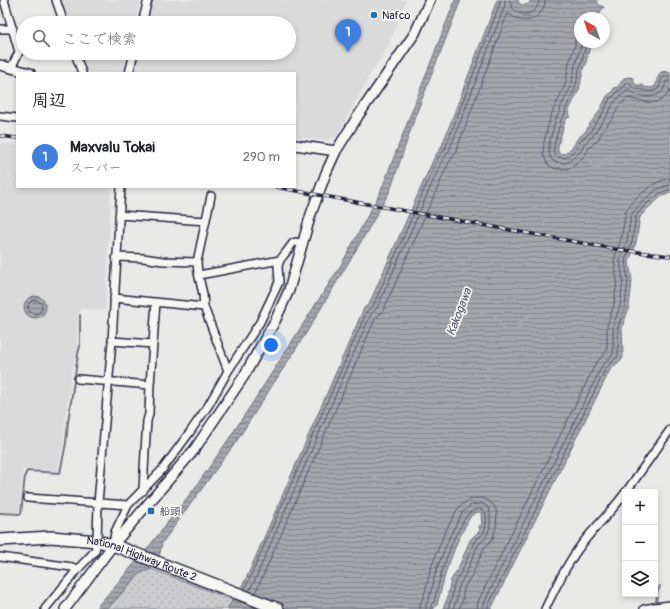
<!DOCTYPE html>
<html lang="ja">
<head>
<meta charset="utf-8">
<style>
	:root { --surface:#fff; --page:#f2f2f2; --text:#202124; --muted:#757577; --line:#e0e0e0; --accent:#1f6fb2 }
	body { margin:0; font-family:Pangolin,"Klee One",sans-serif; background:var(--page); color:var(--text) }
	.controls { position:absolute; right:12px; bottom:12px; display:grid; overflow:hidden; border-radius:0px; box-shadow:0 2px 6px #0003 }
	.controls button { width:36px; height:36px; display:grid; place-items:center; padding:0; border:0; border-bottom:1px solid var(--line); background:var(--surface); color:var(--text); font:20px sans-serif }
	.compass { position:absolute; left:574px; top:12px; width:36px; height:36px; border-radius:50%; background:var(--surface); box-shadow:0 2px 6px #0003; rotate:320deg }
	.you { position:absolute; left:271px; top:345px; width:14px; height:14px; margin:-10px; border:3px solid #fff; border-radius:50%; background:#1a73e8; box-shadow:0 0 0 6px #1a73e833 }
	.badge { display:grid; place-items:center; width:26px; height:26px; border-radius:50%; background:var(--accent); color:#fff; font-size:13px; font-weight:700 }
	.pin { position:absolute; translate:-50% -33px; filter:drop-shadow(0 1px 2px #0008) }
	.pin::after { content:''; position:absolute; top:21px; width:14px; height:12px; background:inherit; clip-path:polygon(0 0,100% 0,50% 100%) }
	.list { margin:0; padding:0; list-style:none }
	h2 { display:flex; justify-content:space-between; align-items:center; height:52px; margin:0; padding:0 16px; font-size:17px }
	h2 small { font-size:13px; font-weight:400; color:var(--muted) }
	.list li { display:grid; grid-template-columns:26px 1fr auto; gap:12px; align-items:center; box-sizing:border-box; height:64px; padding:0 16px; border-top:1px solid var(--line) }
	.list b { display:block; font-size:15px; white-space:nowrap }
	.list p { margin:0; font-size:13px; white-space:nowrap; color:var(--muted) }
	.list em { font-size:13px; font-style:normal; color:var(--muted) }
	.icon { flex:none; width:22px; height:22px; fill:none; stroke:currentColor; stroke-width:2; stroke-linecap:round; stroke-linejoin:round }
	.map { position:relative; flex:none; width:670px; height:609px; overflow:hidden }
	.search { position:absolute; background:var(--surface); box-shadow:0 2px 6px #0003; left:16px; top:16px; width:280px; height:44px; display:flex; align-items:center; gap:10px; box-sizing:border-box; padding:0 14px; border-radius:22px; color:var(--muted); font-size:15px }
	.panel { position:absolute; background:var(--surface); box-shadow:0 2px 6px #0003; left:16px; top:72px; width:280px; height:116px; border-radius:0px }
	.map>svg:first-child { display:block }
	.built { fill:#dadada }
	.park { fill:url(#park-dots); stroke:#777784 }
	.water { fill:url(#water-rules); stroke:#71717f }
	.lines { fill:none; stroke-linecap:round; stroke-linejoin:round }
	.shore { stroke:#565668; stroke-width:1 }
	.stream { stroke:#71717f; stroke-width:2 }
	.minor-casing { stroke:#22223b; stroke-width:10 }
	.major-casing { stroke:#22223b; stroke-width:12 }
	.highway-casing { stroke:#22223b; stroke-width:14 }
	.minor { stroke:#f6f6f2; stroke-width:7 }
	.major { stroke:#f6f6f2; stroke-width:9 }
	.highway { stroke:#f6f6f2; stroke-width:11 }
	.rail-casing { stroke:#22223b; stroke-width:3.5 }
	.rail { stroke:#f6f6f2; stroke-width:2; stroke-dasharray:6; stroke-linecap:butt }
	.poi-dot { fill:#1f6fb2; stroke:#f6f6f2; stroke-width:1.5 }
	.labels { text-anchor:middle; stroke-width:3.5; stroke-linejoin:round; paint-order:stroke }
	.poi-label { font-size:11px; fill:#22223b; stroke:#f6f6f2; text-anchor:start }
	.street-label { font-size:11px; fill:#22223b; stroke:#f6f6f2 }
	.water-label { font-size:12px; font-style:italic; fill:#565668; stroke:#f6f6f2 }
</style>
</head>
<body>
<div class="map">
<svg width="670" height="609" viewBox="0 0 670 609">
	<defs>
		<pattern id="park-dots" width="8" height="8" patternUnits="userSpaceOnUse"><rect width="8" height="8" fill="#ccccce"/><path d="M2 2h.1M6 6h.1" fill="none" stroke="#afafb2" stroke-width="1.8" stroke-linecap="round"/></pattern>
		<pattern id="water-rules" width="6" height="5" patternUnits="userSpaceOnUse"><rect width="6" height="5" fill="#a5a5ac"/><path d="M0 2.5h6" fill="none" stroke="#86868d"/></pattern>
	</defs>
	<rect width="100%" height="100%" fill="#e9e9e7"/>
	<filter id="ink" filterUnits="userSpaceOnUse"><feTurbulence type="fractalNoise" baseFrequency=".025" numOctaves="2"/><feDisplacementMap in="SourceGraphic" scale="8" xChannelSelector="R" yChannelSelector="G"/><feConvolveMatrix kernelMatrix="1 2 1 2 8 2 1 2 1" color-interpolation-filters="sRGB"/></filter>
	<g filter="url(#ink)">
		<path class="built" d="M61,0H141L135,23H66L65,19L68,17Z
			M152,0H406L388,46L369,77L337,136L326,141L295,137V73H133L138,53H289V23H146Z
			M77,53H127L122,73H84Z
			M0,143L17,145V187H111L107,277L105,310L99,311L81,308L78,313L77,350L73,366L66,413L63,444L58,472L23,469L19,512H0Z"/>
		<path class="park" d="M151,569L233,600L227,609H107L140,573Z"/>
		<path class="water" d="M455,0H461L415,117L390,191L365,235L308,330L236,442L162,543L160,553L151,569L140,573L107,609H95L147,549L197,485L228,440L255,399L341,265L380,193Z
			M497,0H518L519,3L522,5C527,5 529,4 531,0H597V2L599,5L604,7L600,12L599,18H580V42H590C591,47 586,58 586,65L584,66L579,90L569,110L570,117L567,118L565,121L558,146V153L565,154L574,145L577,139L586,131L589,125L599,112L607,96L612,92L614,88L618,87L624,78L630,77L633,78L634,82L636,85H643L644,87L652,88L656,85L657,79L661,72L668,71L670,73V193L661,197L648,208L640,217L636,243L629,262L632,280L629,308L622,327L623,358L610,370L491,609H443L448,596V593L451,580L458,569L470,540L476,534L478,533L480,530L479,526L482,525L481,516L482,514L479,512L475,513L470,517L458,540L446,571L437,605L435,606L434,609H227L246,579L364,308L369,304L435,156L441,148Z
			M24 307a11 11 0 1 1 22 0a11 11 0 1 1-22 0Z"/>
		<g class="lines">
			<path class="shore" d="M510,0C511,19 538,19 539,0
				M580,31L575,39V45L569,63L565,85L551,115L544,142L543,155L547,163L551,167L557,169H567L574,166L585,155L589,148L598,140L602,132L612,119L619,106L627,98C643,100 660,110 670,90
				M581,42V46L575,65L571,87L561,106L560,112L556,118L549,144V154L552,160L556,162L564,163L568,162L571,160L581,151L584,144L593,136L597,129L607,116L614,102L627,91L629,90C637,97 657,100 663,90C665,88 665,84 666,81H670
				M586,42V46L583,56L582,62L580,66L575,89L566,108L565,114L561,120L554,145V154L557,157L566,158L577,148L580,141L590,133L593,127L603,113L610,98L615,95L617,91L621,90L627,83H629L635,89C645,89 650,95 659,88C662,80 660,75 670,76
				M28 307a7 7 0 1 1 14 0a7 7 0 1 1-14 0Z
				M244,589L249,580L367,311L373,306L438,158L445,149L500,3V0
				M249,591L254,582L371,314L377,308L442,161L449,151L505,5V0
				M255,593L259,585L375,319L383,311L448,164L455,154L507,15L509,14C512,16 514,18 518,19C531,24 545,14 545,0
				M420,609V604L424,596L432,565L444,534L457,510L460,506L469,500L477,498H482L489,501L495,507L497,513L496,527L493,538L489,543L484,548L472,575L465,586L463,593V599L459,609
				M426,609V604L429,599L437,568L450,536L462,513L471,505L478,504H483L488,507L490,512V527L486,538L478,545L466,573L460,584L457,593V599L453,609
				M431,609V605L434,602L442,570L454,538L467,515L473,510L481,509L484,511L486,514V525L484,532L481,536L478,538L474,542L462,571L455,582L452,593V597L448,609
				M477,609L478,602L485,587L596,363L607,351V326L614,304L617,281L614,260L621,239L626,211L637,197L652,185L663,180L670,179
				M483,609L484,604L490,590L602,366L613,354V326L620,306L623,281L620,260L627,241L631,215L642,202L656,190L665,186L670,185
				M488,609V606L495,592L606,368L618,356V327L625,307L628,280L625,261L632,242L636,216L645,205L659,194L667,190H670"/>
			<path class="stream" d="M0,513L21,514L25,475L27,471L60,473L66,443L68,422L78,354L80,346V315
				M656,603L657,594L660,586"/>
			<defs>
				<path id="minor" d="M4,0L19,52L11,68
					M56,0L64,23
					M142,23L148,0
					M0,29H13
					M75,53L82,73
					M129,73L134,53
					M0,116L17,118
					M119,215L206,221
					M116,257L143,258L163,261L197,262L198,273L203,294L204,307L228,371
					M280,260L284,255L293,243L296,242L303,244
					M197,262L211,196
					M114,298L204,307
					M112,341L153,344
					M78,379L150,385
					M143,491L145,451L147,421L149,414L150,385L156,302
					M626,492L670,430
					M28,498L128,505L162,470L190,432L208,406L228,371L260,322L279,282L278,266L280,260L199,275
					M113,545L115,532L128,505
					M0,557L72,567L77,570
					M45,609L77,570L95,551L97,541L98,503L112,341L121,187
					M545,609C557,585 568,561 585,540C598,524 613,510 625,493
					M644,609L654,607L670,605"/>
				<path id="major" d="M0,65L30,73
					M295,145L336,151
					M65,609L113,545L194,450L244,376L275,321L289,290L311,214L326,173L336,151L358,116L415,33L430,0"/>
				<g id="highway">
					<path id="s1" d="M0,540L51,537L97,541L113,545L278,609"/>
				</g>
			</defs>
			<use href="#minor" class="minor-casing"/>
			<use href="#major" class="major-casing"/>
			<use href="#highway" class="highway-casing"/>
			<use href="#minor" class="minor"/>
			<use href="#major" class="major"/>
			<use href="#highway" class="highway"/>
			<defs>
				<path id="rail" d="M0,136L17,138
					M276,187L356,202L615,249L670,256"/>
			</defs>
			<use href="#rail" class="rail-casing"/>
			<use href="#rail" class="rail"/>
		</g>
	</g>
	<g class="poi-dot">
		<circle cx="374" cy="15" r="4"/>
		<rect x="147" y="507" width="8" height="8" rx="2"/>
	</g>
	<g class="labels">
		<g class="poi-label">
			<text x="382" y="19">Nafco</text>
			<text x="159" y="515">船頭</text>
		</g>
		<g class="street-label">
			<text dy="4" stroke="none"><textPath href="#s1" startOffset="145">National Highway Route 2</textPath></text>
		</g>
		<g class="water-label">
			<text transform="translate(459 312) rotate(-69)" y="4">Kakogawa</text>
		</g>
	</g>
</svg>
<div class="controls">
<button>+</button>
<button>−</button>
<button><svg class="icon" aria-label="layers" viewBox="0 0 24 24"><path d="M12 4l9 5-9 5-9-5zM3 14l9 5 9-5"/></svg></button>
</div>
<svg class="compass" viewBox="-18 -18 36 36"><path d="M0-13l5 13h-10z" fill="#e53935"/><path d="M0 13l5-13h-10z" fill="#757577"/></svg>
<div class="you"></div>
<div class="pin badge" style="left:348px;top:52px;background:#3f7fe0">1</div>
<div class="search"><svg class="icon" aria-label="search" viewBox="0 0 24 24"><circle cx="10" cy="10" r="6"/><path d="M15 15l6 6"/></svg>ここで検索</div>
<section class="panel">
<h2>周辺<small></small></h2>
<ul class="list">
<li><span class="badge" style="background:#3f7fe0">1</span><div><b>Maxvalu Tokai</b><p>スーパー</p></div><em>290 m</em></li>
</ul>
</section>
</div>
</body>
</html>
